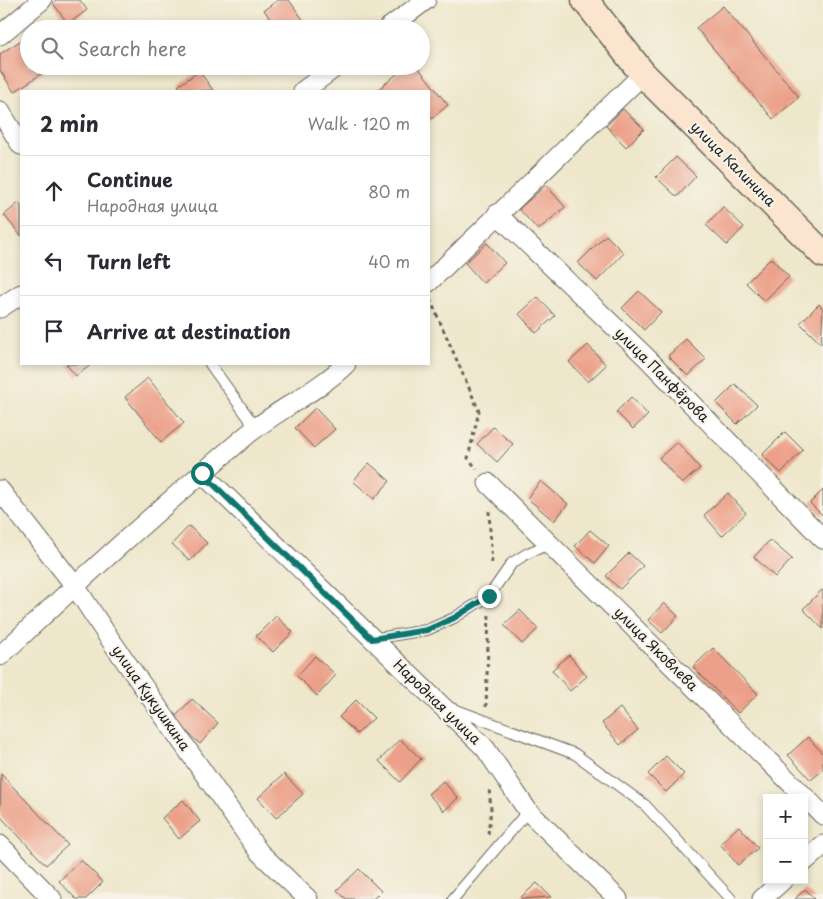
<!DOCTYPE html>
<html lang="en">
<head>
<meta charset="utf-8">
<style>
	:root { --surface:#fff; --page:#f2f2f3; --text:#2b2b33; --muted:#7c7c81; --line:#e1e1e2 }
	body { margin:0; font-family:"Playpen Sans",sans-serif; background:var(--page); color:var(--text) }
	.controls { position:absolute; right:15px; bottom:15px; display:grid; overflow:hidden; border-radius:0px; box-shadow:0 2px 8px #0003 }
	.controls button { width:45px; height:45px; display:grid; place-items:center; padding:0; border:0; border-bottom:1px solid var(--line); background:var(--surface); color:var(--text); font:25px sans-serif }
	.stop { position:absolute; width:15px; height:15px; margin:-11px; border:4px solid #0f766e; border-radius:50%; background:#fff }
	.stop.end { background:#0f766e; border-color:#fff; box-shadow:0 1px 5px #0008 }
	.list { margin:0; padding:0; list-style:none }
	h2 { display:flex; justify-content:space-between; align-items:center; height:65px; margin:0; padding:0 20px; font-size:21px }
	h2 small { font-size:16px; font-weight:400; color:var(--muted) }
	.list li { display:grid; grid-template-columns:32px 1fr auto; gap:15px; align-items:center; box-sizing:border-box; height:70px; padding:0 20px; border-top:1px solid var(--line) }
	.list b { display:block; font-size:19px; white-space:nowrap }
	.list p { margin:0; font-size:16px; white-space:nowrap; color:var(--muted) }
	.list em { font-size:16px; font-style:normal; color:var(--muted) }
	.icon { flex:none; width:28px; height:28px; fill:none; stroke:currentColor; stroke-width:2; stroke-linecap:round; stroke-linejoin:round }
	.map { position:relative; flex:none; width:823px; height:899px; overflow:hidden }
	.search { position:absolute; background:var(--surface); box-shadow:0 2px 8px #0003; left:20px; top:20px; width:410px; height:55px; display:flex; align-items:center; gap:12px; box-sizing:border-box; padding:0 18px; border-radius:28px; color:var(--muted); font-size:19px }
	.panel { position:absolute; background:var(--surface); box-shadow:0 2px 8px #0003; left:20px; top:90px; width:410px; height:275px; border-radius:0px }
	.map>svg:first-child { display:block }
	.building { fill:#eca089 }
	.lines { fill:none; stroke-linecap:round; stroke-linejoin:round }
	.lane-casing { stroke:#666359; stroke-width:12 }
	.street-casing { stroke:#666359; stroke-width:21 }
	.secondary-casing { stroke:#666359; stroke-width:29 }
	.path { stroke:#666359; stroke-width:3; stroke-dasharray:4 4; stroke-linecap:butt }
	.lane { stroke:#fff; stroke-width:10 }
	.street { stroke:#fff; stroke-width:19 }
	.secondary { stroke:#fce5cf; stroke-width:26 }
	.route { stroke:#0f766e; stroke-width:6 }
	.labels { text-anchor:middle; stroke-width:4.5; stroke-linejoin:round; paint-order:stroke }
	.street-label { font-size:14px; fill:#1c1c1c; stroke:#f7f3e8 }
</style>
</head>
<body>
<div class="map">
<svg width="823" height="899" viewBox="0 0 823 899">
	<rect width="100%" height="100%" fill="#f7f3e8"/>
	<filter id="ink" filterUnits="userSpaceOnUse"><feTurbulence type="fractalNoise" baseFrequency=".02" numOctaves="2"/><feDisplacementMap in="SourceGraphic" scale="10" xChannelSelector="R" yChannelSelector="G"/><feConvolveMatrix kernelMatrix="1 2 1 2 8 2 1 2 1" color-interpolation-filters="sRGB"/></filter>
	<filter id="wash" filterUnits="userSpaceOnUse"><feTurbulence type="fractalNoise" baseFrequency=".0096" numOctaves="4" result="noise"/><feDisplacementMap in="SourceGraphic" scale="20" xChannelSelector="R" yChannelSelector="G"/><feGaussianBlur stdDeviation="1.12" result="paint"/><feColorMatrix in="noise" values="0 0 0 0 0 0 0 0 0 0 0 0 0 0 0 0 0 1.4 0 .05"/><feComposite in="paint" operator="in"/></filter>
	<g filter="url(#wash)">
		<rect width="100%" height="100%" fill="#eee7cb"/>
		<g id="blocks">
			<path class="building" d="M56,0H80L87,10L68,24L53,3Z
				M278,0H289L306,24L299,29H277L264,10Z
				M723,6L799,97L773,119L696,28Z
				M23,39L29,48V66H40L44,72L14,92L0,70V54Z
				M232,66H248L238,74Z
				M407,66H417L448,105L429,121V91H376Z
				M199,71L213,90L182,91L178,86Z
				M623,109L644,129L626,147L606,126Z
				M676,157L696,176L677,197L656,177Z
				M546,185L565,207L538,230L519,209Z
				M19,203L21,206V236L4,215Z
				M723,207L744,227L727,245L706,225Z
				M606,235L624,253L597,281L578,263Z
				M487,243L505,263L483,283L465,263Z
				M771,258L789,277L764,301L746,283Z
				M639,291L661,312L644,330L622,308Z
				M538,297L555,316L536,333L519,314Z
				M819,304L823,309L821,344L800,323Z
				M686,339L706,359L688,376L668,356Z
				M588,345L606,365L588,382L569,362Z
				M66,364H92L76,376Z
				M148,378L184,423L161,442L125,397Z
				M735,384L757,405L737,424L716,403Z
				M631,397L648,415L633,429L616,412Z
				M315,408L335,429L314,448L295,428Z
				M493,427L513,444L497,462L477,444Z
				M785,432L803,450L781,473L762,455Z
				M677,442L700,468L682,484L659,458Z
				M369,463L390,481L374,499L353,481Z
				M541,481L568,504L554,521L527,498Z
				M823,490V516L810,503Z
				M728,493L746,513L722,536L704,515Z
				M189,526L207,543L190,561L172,544Z
				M590,530L609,546L595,563L575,546Z
				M770,540L792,559L775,577L754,557Z
				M629,553L643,566L620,589L606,576Z
				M822,590L823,591V629L803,609Z
				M664,603L678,616L662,633L648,620Z
				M520,610L538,629L522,644L504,625Z
				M276,616L293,632L273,652L256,636Z
				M713,648L758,694L738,713L693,667Z
				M569,655L587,676L570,691L552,670Z
				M315,656L336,675L317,696L297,676Z
				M192,699L218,723L200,744L173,719Z
				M356,700L374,718L357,734L339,717Z
				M620,708L638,730L620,745L602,723Z
				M808,737L823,754V770L811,780L788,755Z
				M400,739L421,759L400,782L379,761Z
				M666,756L684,774L666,792L648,774Z
				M1,774L68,845L46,865L0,816Z
				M284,774L303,794L276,818L258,798Z
				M443,781L458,798L444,811L428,794Z
				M183,800L200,821L179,839L162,818Z
				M739,826L758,848L738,865L720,844Z
				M81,860L103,882L86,899H76L59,881Z
				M359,869L381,891L373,899H346L337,890Z
				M537,883L551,897L522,899L521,897Z
				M805,889L815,899H795Z"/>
		</g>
	</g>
	<g filter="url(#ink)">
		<use href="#blocks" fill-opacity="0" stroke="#666359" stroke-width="1"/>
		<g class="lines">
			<defs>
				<path id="lane" d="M210,364L256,428
					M372,639L427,630L454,618L489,596L512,563L528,553L549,544
					M448,707L575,754L645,805L731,899
					M453,899L528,811"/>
				<path id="street" d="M387,29L426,0
					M0,35L42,0
					M303,91L337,66
					M0,111L21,145
					M497,214L646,357L823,539
					M429,282L643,74
					M0,308L21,294
					M202,473L485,748L528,811L618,899
					M488,483L823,815
					M0,490L75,586L105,632L259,852L308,899
					M0,656C80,580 162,506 247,435C278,409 317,392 346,364
					M0,845L52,899
					M804,862L823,845
					M762,899L783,880"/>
				<path id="secondary" d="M585,0L643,74L823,254"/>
			</defs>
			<use href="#lane" class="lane-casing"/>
			<use href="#street" class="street-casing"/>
			<use href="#secondary" class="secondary-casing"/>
			<path class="path" d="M430,299L479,411L468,458L477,469
				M489,511L492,567
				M486,707L489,613
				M488,834L491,809L489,788"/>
			<use href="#lane" class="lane"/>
			<use href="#street" class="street"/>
			<use href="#secondary" class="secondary"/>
		</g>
	</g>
	<g class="lines" filter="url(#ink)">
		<path class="route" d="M202,473L372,639L427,630L454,618L489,596"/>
	</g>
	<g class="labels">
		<g class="street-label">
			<text transform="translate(733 164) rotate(45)" y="5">улица Калинина</text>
			<text transform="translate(662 375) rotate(45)" y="5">улица Панфёрова</text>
			<text transform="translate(656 649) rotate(45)" y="5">улица Яковлева</text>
			<text transform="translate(151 698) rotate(55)" y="5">улица Кукушкина</text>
			<text transform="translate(437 702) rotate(44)" y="5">Народная улица</text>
		</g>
	</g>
</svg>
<div class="controls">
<button>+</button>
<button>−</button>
</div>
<div class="stop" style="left:202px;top:473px"></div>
<div class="stop end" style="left:489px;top:596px"></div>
<div class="search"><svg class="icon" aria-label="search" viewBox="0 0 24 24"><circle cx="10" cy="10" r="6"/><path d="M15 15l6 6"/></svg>Search here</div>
<section class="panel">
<h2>2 min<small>Walk · 120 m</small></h2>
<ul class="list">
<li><svg class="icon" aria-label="ahead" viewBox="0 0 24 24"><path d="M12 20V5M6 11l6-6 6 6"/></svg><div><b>Continue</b><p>Народная улица</p></div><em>80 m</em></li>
<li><svg class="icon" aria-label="left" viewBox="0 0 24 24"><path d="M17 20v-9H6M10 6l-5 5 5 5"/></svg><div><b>Turn left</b></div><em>40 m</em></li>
<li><svg class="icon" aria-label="arrive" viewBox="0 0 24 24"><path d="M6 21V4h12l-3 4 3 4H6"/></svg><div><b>Arrive at destination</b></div></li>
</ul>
</section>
</div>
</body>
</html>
